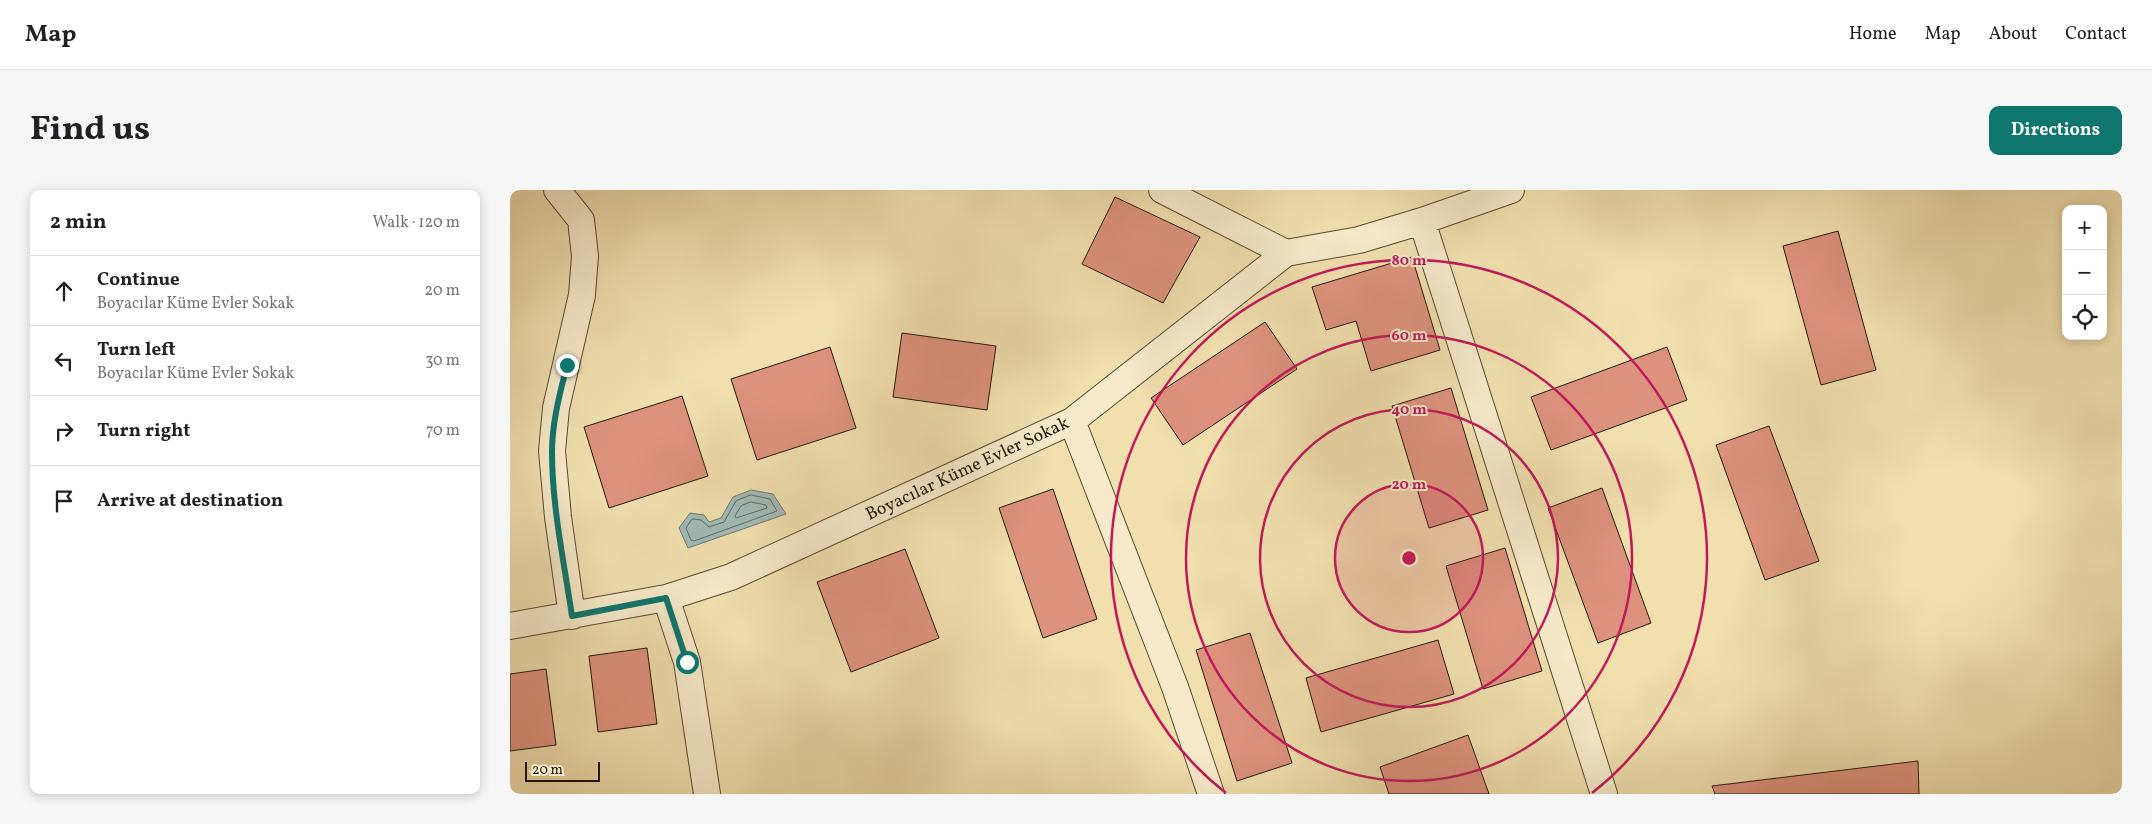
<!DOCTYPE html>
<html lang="en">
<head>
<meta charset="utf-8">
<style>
	:root { --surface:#fff; --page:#f6f6f6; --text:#202124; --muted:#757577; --line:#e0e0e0; --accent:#0f766e }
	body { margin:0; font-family:Vollkorn,serif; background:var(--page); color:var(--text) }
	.controls { position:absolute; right:15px; top:15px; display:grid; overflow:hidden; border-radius:10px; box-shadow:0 2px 12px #0003 }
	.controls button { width:45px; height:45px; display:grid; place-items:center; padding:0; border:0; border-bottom:1px solid var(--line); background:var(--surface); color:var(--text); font:25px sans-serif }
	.scale { position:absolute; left:15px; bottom:12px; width:75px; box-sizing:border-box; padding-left:5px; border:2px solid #25190b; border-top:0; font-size:14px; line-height:18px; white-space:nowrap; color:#25190b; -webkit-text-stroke:4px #f6eaca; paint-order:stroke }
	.stop { position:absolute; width:15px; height:15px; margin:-11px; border:4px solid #0f766e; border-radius:50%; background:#fff }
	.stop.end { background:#0f766e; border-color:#fff; box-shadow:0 1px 5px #0008 }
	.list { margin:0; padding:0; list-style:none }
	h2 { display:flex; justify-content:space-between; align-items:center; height:65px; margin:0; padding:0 20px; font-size:21px }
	h2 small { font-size:16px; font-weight:400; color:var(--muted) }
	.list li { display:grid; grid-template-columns:32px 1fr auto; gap:15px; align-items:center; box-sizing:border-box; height:70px; padding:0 20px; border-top:1px solid var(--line) }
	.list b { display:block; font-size:19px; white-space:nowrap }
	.list p { margin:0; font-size:16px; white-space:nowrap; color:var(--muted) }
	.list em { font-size:16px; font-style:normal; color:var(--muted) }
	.icon { flex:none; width:28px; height:28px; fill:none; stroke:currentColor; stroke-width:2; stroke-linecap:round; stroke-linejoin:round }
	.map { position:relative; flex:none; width:1612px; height:604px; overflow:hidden; border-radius:10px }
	header { display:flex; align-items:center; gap:30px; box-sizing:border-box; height:70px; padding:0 25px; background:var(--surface); border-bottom:1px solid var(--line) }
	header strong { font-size:24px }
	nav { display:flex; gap:28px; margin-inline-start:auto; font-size:18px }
	.intro { display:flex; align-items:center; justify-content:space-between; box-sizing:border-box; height:120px; padding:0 30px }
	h1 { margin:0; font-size:35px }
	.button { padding:12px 22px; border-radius:10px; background:var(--accent); color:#fff; font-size:18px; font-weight:700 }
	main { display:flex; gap:30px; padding:0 30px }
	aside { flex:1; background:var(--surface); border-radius:10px; box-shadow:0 2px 12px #0003 }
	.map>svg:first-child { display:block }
	.water { fill:#a0bab6; stroke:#6f7a72 }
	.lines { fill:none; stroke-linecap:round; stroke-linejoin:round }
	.shore { stroke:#626a60; stroke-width:1 }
	.building { fill:#dd927d; stroke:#25190b }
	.minor-casing { stroke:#584a34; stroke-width:28 }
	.minor { stroke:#f6eaca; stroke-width:26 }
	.route { stroke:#0f766e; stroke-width:6 }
	.ring { fill:none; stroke:#c2185b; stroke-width:2.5 }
	.labels { text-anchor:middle; stroke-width:4; stroke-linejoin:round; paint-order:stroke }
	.street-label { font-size:18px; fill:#25190b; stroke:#f6eaca }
	.centre { fill:#c2185b; stroke:#f6eaca; stroke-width:2.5 }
	.ring-label { font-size:15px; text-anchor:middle; font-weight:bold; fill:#c2185b; stroke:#f6eaca; stroke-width:4; stroke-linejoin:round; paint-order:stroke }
</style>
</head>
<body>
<header>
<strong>Map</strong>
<nav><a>Home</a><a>Map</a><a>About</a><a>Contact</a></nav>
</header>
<div class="intro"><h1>Find us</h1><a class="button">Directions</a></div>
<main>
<aside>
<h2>2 min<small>Walk · 120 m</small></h2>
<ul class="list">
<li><svg class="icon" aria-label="ahead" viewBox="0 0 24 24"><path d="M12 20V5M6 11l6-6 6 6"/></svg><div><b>Continue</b><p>Boyacılar Küme Evler Sokak</p></div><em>20 m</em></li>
<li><svg class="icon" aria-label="left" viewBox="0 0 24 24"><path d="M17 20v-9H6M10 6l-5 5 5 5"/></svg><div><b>Turn left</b><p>Boyacılar Küme Evler Sokak</p></div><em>30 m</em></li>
<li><svg class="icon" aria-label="right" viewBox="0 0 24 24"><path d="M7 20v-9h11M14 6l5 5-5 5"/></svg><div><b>Turn right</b></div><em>70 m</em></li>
<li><svg class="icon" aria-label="arrive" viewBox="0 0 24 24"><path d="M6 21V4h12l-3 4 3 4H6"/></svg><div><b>Arrive at destination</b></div></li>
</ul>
</aside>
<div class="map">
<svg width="1612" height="604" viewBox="0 0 1612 604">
	<rect width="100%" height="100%" fill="#f1dfae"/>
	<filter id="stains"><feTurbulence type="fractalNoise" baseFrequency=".004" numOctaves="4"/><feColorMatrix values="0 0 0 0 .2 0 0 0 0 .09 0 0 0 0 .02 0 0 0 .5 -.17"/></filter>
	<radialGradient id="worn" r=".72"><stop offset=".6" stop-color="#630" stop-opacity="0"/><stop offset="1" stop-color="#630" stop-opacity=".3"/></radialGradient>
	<path class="water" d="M241,300L263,304L276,324L178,358L169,338L180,323L194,325L199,332L211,328L223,307Z"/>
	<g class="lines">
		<path class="shore" d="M241,305L260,309L267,321L184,351L181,350L176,338L182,329L191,330L199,337L214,332L226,311Z
			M241,312L256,315L257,318L226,328L225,326L231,316Z"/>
	</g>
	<path class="building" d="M605,7L690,47L653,113L572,74Z
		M1328,41L1366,180L1311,195L1273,56Z
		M902,67L930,160L861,181L846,131L816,140L802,97Z
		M755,132L787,179L673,255L641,208Z
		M392,143L486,156L477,220L383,207Z
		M320,157L346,238L247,270L221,189Z
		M1157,157L1177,210L1041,260L1021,207Z
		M941,198L978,320L919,338L882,216Z
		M172,206L198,286L99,318L74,237Z
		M1259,236L1309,371L1255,390L1206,255Z
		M1092,298L1141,433L1088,453L1038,318Z
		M543,299L587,429L533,448L489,318Z
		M995,358L1032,481L973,499L936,376Z
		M395,359L429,448L341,482L307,392Z
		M740,443L782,573L727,591L686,460Z
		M928,450L944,504L811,542L796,488Z
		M137,458L147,534L88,542L79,466Z
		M36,479L46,555L0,561V484Z
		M958,545L979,604H879L870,577Z
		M1408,571L1409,604H1205L1202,596Z"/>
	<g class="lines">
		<defs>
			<path id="minor" d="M47,0L71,30L75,66L72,105L46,218L42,261L48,327L62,426
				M652,0L776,63L849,50L912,31L1001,0
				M912,31L1094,604
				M562,231L665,497L701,604
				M156,408L177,472L197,604
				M0,436L156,408L221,387L562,231L776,63"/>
		</defs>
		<use href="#minor" class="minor-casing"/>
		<use href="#minor" class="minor"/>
	</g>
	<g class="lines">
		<path class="route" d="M57,175C50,203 42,232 42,262C42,316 54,372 62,426L156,408L177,472"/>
	</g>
	<circle cx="899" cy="368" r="74" fill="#c2185b" fill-opacity=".12"/>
	<g class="ring">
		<circle cx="899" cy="368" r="74"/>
		<circle cx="899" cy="368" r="149"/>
		<circle cx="899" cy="368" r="223"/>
		<path d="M716 603A298 298 0 1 1 1082 603"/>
	</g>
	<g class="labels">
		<g class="street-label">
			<text transform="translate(457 278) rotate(-25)" y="6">Boyacılar Küme Evler Sokak</text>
		</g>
	</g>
	<circle cx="899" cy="368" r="8" class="centre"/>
	<g class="ring-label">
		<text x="899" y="75">80 m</text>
		<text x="899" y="150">60 m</text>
		<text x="899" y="224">40 m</text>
		<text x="899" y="299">20 m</text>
	</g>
	<rect width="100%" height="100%" filter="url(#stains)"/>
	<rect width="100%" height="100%" fill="url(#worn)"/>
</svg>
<div class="controls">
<button>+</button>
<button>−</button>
<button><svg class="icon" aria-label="locate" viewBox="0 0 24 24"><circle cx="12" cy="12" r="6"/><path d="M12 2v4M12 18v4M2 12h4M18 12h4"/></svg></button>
</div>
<div class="scale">20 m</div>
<div class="stop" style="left:177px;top:472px"></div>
<div class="stop end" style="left:57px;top:175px"></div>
</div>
</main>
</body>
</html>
